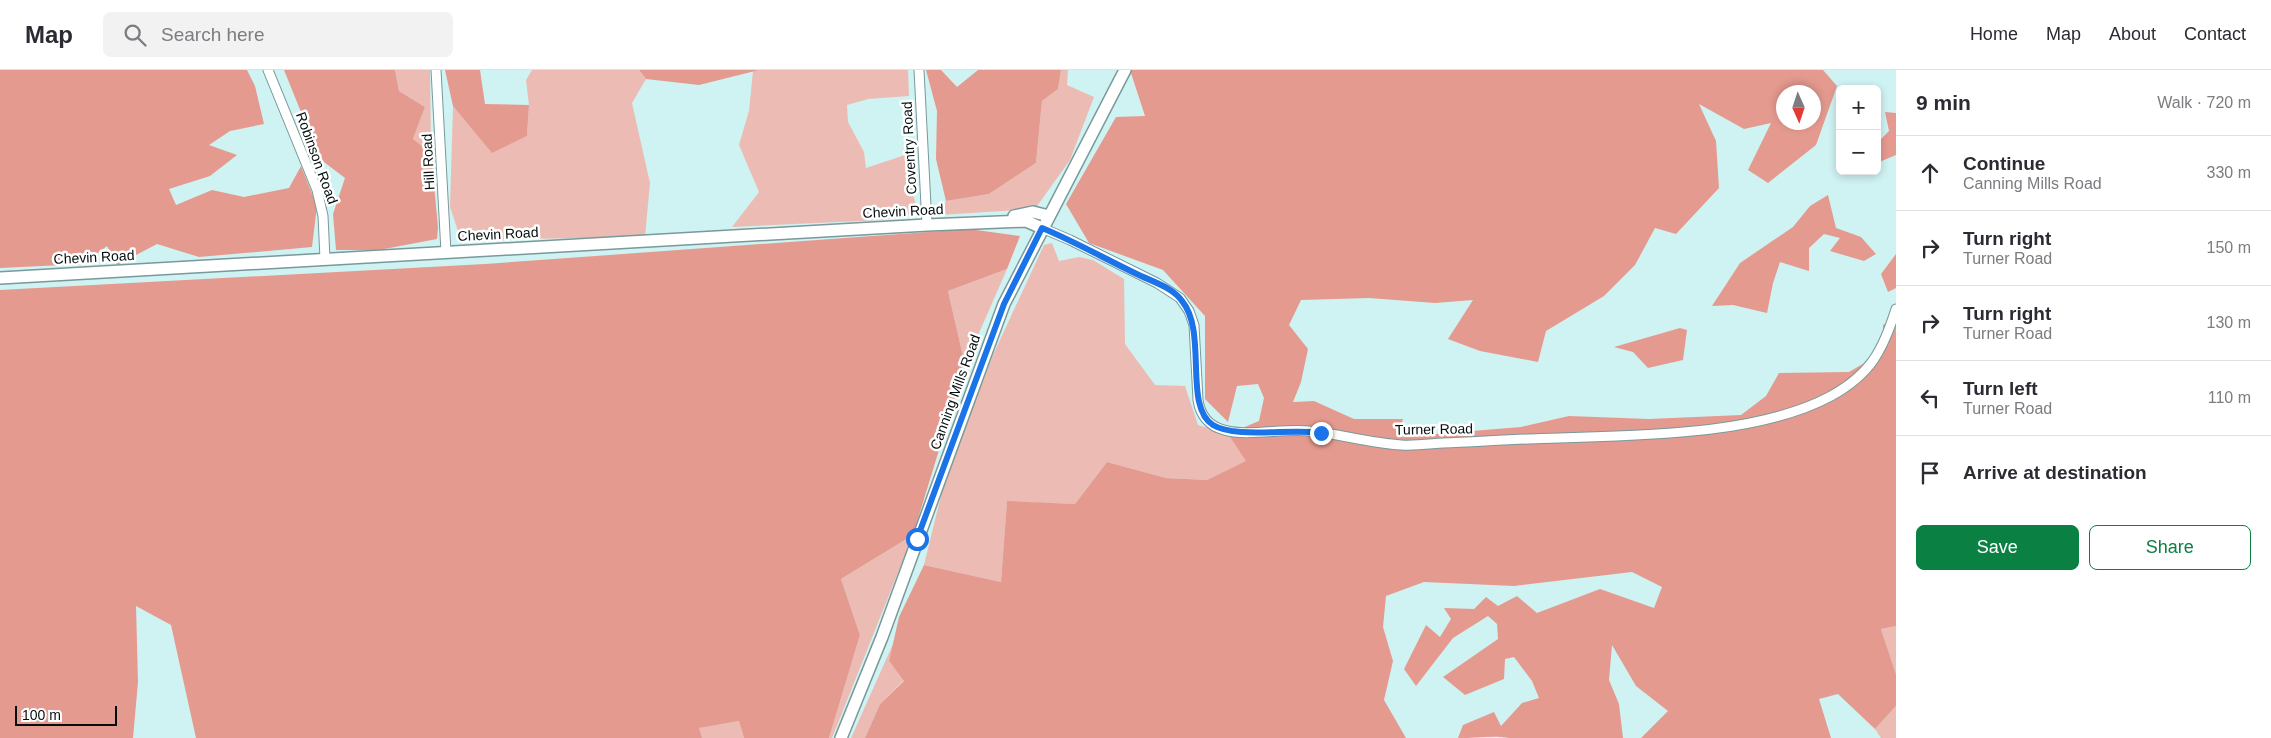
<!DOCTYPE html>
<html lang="en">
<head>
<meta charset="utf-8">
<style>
	:root { --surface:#fff; --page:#f2f2f3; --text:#2b2b33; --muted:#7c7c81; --line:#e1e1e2; --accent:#0b8043 }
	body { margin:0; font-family:Helvetica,sans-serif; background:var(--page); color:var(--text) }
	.controls { position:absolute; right:15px; top:15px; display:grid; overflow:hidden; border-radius:8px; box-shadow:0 2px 8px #0003 }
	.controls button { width:45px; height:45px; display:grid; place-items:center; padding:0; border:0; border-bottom:1px solid var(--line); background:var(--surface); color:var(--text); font:25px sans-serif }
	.compass { position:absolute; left:1776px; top:15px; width:45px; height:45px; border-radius:50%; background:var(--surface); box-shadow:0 2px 8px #0003; rotate:177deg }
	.scale { position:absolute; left:15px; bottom:12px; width:102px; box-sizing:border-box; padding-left:5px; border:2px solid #030e0e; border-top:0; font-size:14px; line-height:18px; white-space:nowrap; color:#030e0e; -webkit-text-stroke:4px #fff; paint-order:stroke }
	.stop { position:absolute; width:15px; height:15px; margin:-11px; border:4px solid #1a73e8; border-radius:50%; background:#fff }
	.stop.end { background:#1a73e8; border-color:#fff; box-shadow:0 1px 5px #0008 }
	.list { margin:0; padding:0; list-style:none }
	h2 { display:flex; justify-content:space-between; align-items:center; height:65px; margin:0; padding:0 20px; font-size:21px }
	h2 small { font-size:16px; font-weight:400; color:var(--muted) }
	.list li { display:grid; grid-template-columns:32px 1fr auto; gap:15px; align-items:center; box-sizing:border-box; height:75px; padding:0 20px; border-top:1px solid var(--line) }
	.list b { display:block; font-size:19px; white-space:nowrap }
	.list p { margin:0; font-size:16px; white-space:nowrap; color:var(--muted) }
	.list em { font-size:16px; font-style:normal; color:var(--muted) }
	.actions { display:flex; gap:10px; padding:15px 20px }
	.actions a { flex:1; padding:11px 0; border:1px solid var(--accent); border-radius:8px; text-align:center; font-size:18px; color:var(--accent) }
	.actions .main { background:var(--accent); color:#fff }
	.icon { flex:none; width:28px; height:28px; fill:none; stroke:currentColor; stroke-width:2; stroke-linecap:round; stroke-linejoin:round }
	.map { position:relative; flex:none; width:1896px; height:668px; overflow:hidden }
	header { display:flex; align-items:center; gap:30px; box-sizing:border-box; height:70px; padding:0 25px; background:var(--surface); border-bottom:1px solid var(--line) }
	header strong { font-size:24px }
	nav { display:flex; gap:28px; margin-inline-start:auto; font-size:18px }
	.search { width:350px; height:45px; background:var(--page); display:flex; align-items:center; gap:12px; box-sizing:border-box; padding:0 18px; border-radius:8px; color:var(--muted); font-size:19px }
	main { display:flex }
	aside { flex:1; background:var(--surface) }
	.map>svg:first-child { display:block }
	.green { fill:#ecbcb4 }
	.forest { fill:#e59a8f; fill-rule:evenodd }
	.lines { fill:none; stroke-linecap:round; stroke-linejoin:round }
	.minor-casing { stroke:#79999a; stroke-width:11 }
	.major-casing { stroke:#79999a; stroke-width:14 }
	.minor { stroke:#fff; stroke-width:9 }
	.major { stroke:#fff; stroke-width:11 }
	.route { stroke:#1a73e8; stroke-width:6 }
	.labels { text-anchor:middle; stroke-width:5; stroke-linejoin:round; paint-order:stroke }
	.street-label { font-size:14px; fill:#030e0e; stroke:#fff }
</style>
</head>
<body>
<header>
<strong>Map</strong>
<div class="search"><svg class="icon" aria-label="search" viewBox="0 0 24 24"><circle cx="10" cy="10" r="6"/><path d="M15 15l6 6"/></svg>Search here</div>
<nav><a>Home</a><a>Map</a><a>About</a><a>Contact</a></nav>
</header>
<main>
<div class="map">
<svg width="1896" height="668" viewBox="0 0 1896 668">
	<rect width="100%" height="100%" fill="#cff2f2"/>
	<path class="green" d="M395,0H430L431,83L413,69L425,37L399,21Z
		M532,0H639L646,9L632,33L650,113L645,167L461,170L450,137L453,36L493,82L527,66L529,35L526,10Z
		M759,0H908L909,26L868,29L847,35L848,52L864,82L866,98L911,83L913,124L918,143L882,150L732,157L759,122L739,75L749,41L753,1Z
		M1061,0H1068L1067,15L1094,27L1070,90L1035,139L939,145L946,131L989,124L1036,93L1042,31L1058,19Z
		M1052,173L1059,191L1079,187L1093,190L1124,209L1125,274L1155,315L1185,316L1198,355L1228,364L1247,391L1207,410L1166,408L1107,392L1075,434L1007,432L1001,512L924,495L946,405L993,285L1044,175Z
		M1007,199L965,295L948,221Z
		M913,465L832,668H829L860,565L841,509Z
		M1896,556V604L1881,559Z
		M893,574L889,591L904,610L880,634L865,668H851Z
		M1896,636V668H1881L1875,659Z
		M739,651L744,668H702L698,658Z"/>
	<path class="forest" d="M0,0H247L255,16L264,54L230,61L209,75L237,85L210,106L169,119L176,135L212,120L244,127L289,118L301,96L317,136L312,177L199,187L157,174L117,195L107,176L83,194L0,198Z
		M284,0H395L399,21L425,37L413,69L431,83L438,157L437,169L379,180H336L333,144L345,108L320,89Z
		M445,0H480L485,34L529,35L527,66L492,83L453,36Z
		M639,0H759L699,15L646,9Z
		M926,0H941L957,17L978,0H1061L1058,19L1042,31L1036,93L989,124L946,131L936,89L937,41Z
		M1130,0H1823L1837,16L1816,75L1768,113L1748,100L1771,53L1744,59L1699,34L1716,71L1719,118L1676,164L1655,158L1635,195L1604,226L1546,261L1538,292L1480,281L1448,269L1473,230L1435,233L1369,228L1301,230L1289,255L1308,279L1301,312L1293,332L1314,331L1354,349H1403L1398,367L1521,357L1569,346L1649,349L1741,345L1766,326L1779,303L1849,302L1883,282V255L1896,247V556L1881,559L1896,604V636L1875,659L1838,624L1819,629L1831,668H1641L1668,641L1636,616L1612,575L1609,610L1619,634L1623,668H1510C1494,665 1475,668 1458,668L1463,655L1494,642L1501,656L1522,633L1539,628L1532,611L1514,587L1505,589L1504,609L1465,625L1443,607L1498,569L1497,554L1488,546L1453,568L1416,616L1404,599L1426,555L1440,567L1451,549L1444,538L1474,539L1486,527L1498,536L1517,526L1537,543L1600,519L1654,538L1662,517L1632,502L1514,516L1424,512L1386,526L1383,557L1393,591L1384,630L1406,668H865L880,634L904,611L889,591L899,547L924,495L1001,512L1007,431L1075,434L1107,392L1166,408L1207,410L1246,391L1228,364L1259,351L1264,328L1258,314L1237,316L1228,352L1205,329V246L1163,200L1089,173L1066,134L1116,47L1145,46ZM1784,22H1814V52H1784Z
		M1885,42L1896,43V85L1877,93V73L1889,61Z
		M1828,125L1836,158L1861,167L1876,184L1864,191L1830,181L1840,168L1824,164L1809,178V201L1780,192L1773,213L1767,243L1733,235L1712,236L1740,193L1793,157L1810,136Z
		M969,159L1020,166L1007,199L948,221L965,295L913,465L841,509L860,565L829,668H744L739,651L699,658L702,668H196L171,555L136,536L138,612L133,668H0V220L485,194Z
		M1896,184V218L1888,222L1881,204Z
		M1680,258L1687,260L1683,290L1648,298L1633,282L1614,277Z"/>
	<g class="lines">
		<defs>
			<path id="minor" d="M268,0L317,120L323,146L325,189
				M436,0L446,182
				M919,0L927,155
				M1042,158L1070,170L1157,213L1180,228L1189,241L1194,255L1198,330C1200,345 1209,356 1224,360C1247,367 1284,358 1309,361C1340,364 1370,373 1401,375C1414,376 1429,374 1443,373C1471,372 1500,370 1528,369C1619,365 1751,369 1831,326C1871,304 1883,280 1896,239"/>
			<path id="major" d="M1014,146L1033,142L1049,146
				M0,208L927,155L1026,151L1042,158
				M841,668L882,567L1004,234L1125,0"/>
		</defs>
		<use href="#minor" class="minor-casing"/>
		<use href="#major" class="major-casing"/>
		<use href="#minor" class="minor"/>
		<use href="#major" class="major"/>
	</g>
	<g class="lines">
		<path class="route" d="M917,469L1004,234L1042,158C1076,172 1107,190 1141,206C1154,212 1173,218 1182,231C1208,262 1183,337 1213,355C1236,369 1292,358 1321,363"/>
	</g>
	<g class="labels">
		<g class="street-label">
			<text transform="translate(909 78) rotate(-93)" y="5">Coventry Road</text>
			<text transform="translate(317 88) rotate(70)" y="5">Robinson Road</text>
			<text transform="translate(428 92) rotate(-93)" y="5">Hill Road</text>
			<text transform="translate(903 141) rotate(-3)" y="5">Chevin Road</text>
			<text transform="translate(498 164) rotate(-3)" y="5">Chevin Road</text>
			<text transform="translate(94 187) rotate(-3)" y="5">Chevin Road</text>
			<text transform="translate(955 322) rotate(-70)" y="5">Canning Mills Road</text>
			<text transform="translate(1434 359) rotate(-1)" y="5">Turner Road</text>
		</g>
	</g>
</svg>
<div class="controls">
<button>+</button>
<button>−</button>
</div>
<svg class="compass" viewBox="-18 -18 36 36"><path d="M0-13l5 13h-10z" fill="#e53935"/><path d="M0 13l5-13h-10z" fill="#7c7c81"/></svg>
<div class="scale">100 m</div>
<div class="stop" style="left:917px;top:469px"></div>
<div class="stop end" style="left:1321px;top:363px"></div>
</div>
<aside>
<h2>9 min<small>Walk · 720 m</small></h2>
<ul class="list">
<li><svg class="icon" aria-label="ahead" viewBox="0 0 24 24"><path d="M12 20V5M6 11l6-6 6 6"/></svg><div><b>Continue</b><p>Canning Mills Road</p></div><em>330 m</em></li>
<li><svg class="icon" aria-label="right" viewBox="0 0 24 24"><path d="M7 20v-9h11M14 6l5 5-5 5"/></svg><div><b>Turn right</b><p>Turner Road</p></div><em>150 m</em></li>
<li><svg class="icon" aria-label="right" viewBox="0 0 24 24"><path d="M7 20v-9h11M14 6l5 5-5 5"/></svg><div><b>Turn right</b><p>Turner Road</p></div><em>130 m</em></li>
<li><svg class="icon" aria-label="left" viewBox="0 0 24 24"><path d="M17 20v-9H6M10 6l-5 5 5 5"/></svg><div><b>Turn left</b><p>Turner Road</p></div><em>110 m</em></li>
<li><svg class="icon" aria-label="arrive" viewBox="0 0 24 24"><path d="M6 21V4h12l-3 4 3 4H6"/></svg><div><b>Arrive at destination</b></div></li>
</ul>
<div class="actions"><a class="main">Save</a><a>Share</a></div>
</aside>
</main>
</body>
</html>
